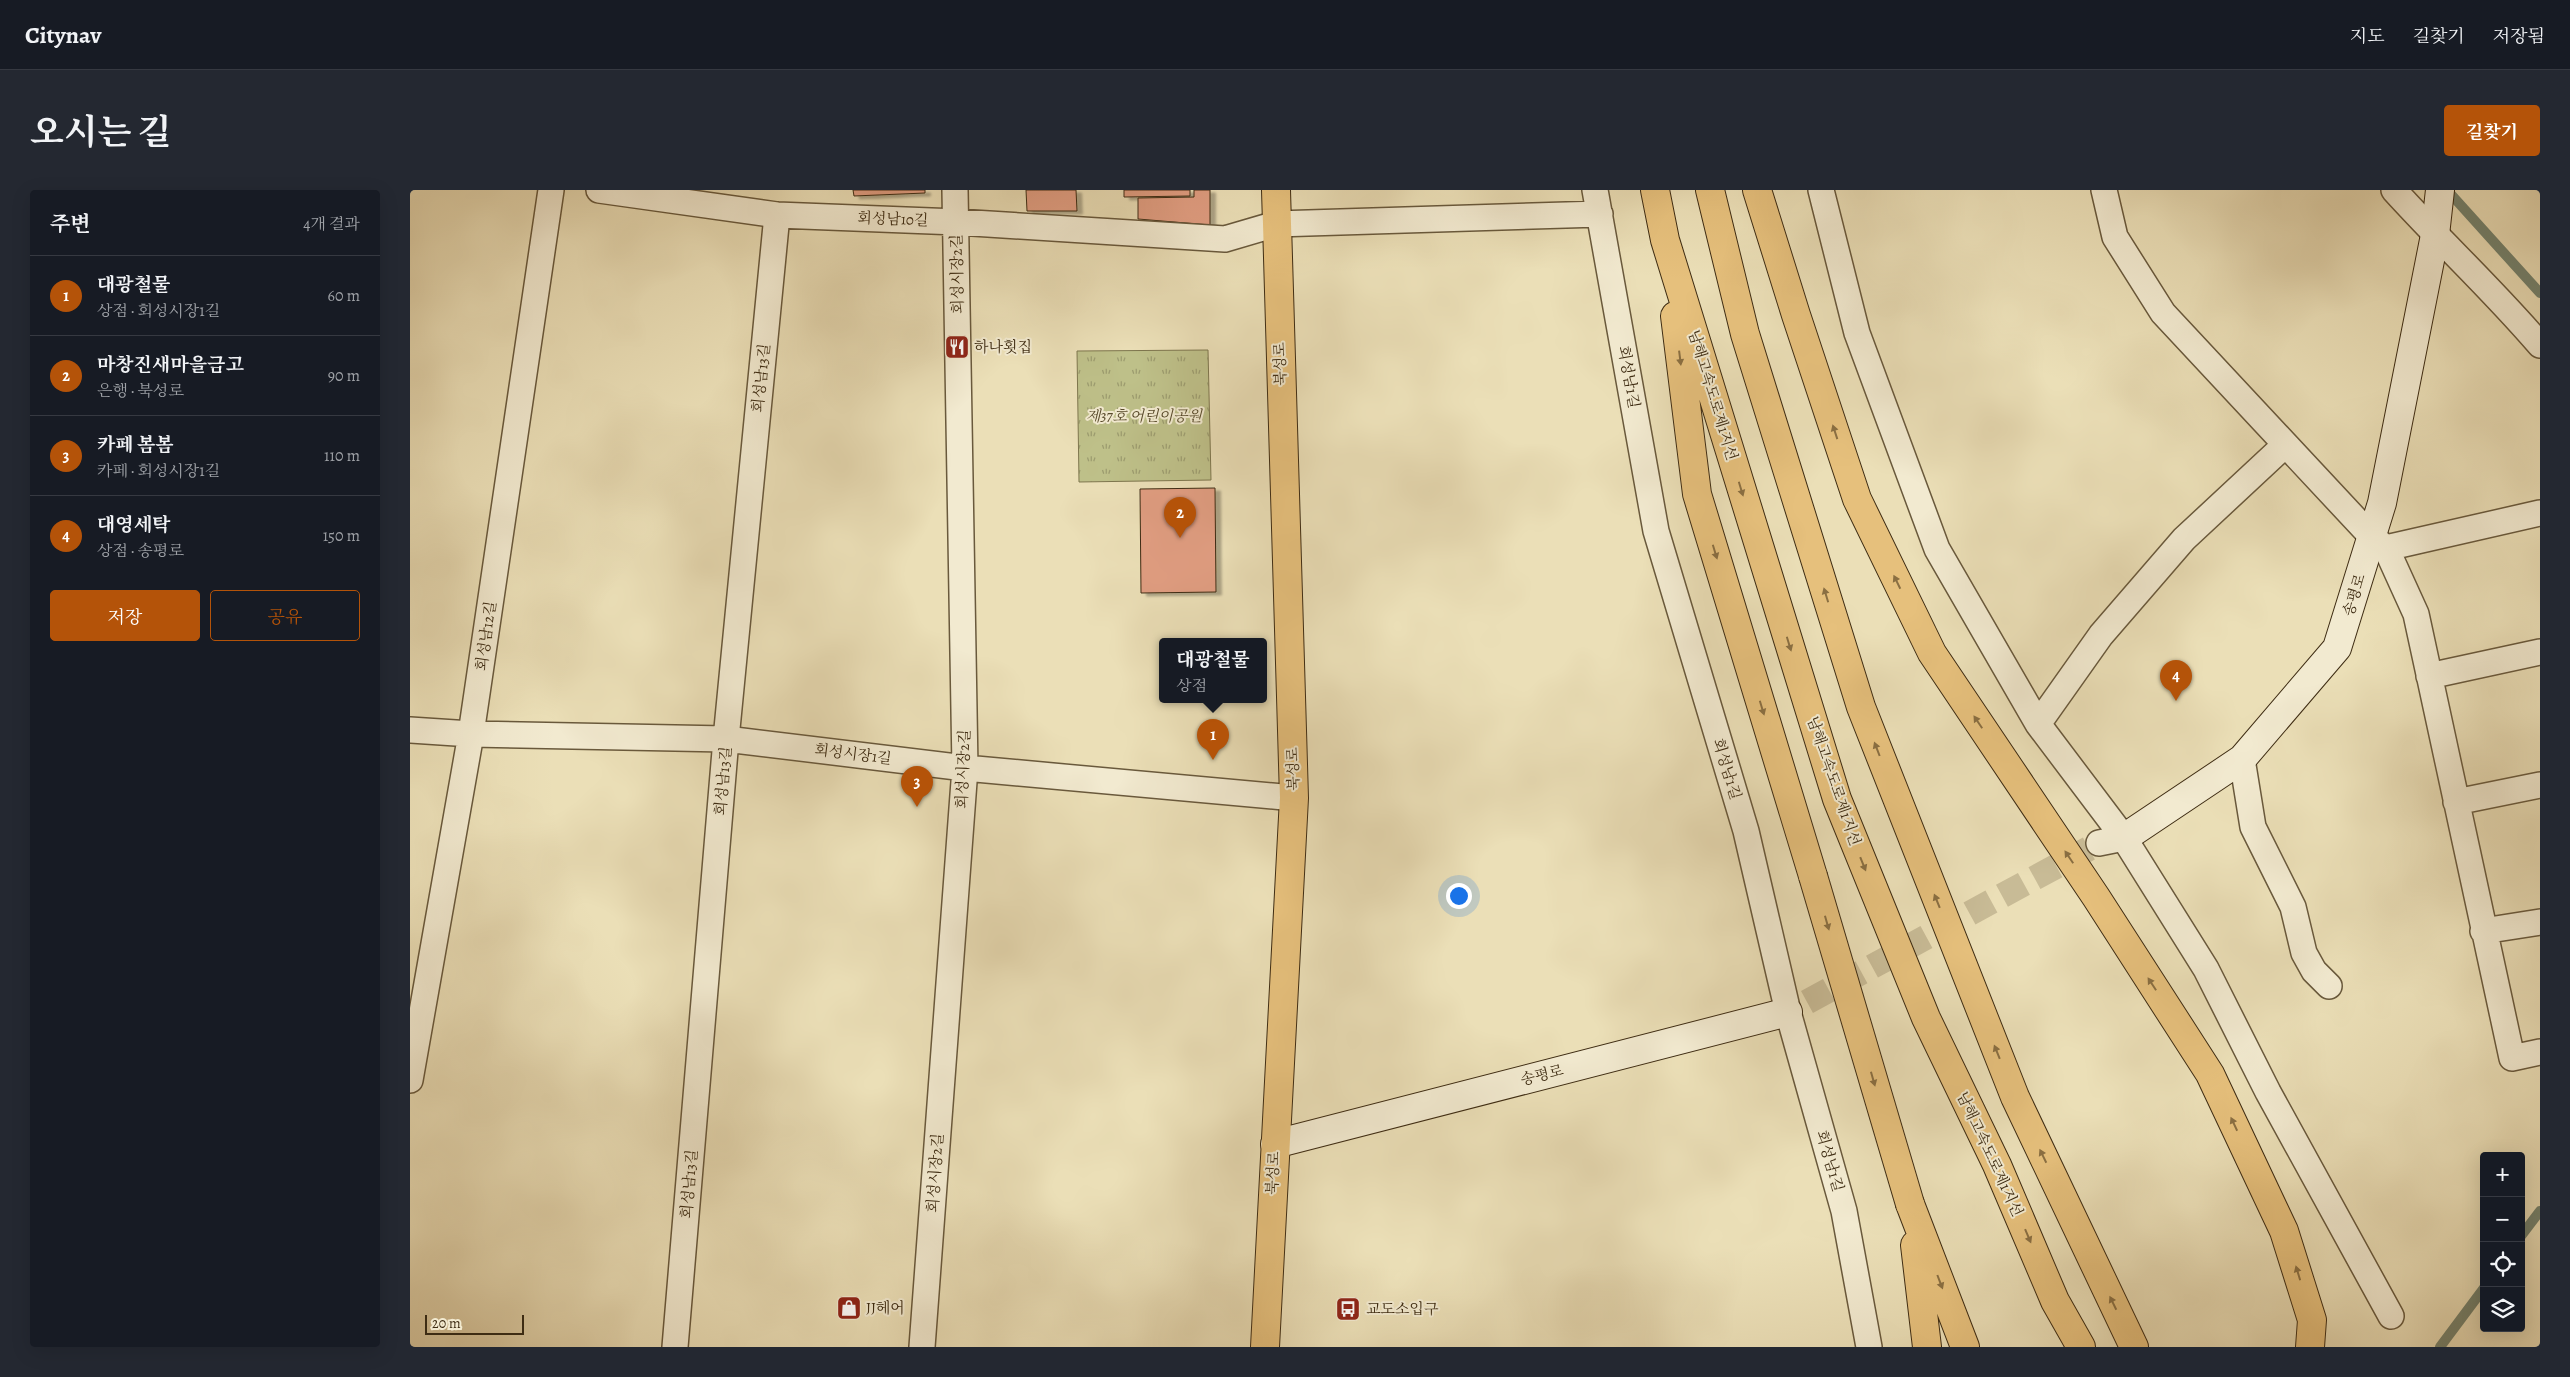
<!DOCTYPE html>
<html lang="ko">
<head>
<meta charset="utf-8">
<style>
	:root { --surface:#171b24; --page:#242831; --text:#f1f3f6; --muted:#9ea1a6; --line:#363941; --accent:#b45309 }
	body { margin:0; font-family:Alegreya,"Noto Serif KR",serif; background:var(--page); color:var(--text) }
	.controls { position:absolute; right:15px; bottom:15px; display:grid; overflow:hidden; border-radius:5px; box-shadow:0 5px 20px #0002 }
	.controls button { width:45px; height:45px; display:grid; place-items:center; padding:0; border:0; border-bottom:1px solid var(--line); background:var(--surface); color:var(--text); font:25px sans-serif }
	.scale { position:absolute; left:15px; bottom:12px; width:99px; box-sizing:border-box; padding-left:5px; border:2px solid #3e2c13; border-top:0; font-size:14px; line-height:18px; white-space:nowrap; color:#3e2c13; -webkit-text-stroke:4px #f2ead0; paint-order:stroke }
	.you { position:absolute; left:1048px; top:705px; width:18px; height:18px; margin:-12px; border:4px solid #fff; border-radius:50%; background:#1a73e8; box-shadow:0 0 0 8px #1a73e833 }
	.badge { display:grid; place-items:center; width:32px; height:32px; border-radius:50%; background:var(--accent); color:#fff; font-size:16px; font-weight:700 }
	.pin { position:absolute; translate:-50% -41px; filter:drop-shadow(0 1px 2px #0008) }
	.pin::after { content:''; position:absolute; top:26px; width:18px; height:15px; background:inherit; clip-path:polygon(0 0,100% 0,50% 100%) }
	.popup { position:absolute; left:749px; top:448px; width:108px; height:65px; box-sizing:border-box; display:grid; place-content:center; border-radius:5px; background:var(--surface); filter:drop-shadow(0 1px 4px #0005); font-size:16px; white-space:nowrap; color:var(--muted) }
	.popup b { font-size:19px; color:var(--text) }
	.popup::after { content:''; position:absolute; left:50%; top:100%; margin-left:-10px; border:10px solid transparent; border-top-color:var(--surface) }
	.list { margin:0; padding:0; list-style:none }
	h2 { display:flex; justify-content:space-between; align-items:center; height:65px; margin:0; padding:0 20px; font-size:21px }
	h2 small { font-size:16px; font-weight:400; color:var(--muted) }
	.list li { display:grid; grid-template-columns:32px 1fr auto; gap:15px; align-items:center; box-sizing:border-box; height:80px; padding:0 20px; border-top:1px solid var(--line) }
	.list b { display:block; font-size:19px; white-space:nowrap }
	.list p { margin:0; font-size:16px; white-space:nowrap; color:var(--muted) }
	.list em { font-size:16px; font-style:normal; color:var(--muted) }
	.actions { display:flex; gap:10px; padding:15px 20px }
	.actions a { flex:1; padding:11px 0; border:1px solid var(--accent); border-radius:5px; text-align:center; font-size:18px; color:var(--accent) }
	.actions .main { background:var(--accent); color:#fff }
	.icon { flex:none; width:28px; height:28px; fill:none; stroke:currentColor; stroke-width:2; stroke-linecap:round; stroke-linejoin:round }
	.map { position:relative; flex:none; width:2130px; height:1157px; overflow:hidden; border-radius:5px }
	header { display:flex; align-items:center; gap:30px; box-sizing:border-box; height:70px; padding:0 25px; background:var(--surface); border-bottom:1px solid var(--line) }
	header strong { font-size:24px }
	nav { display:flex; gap:28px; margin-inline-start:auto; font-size:18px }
	.intro { display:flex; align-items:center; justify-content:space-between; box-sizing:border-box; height:120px; padding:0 30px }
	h1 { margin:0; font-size:35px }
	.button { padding:12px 22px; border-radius:5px; background:var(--accent); color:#fff; font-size:18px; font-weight:700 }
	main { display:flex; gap:30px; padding:0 30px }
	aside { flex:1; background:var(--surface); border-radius:5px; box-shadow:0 5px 20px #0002 }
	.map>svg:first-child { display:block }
	.park { fill:url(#park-tufts); stroke:#7e764e }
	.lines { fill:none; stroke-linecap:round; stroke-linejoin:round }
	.stream { stroke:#74836f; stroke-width:10 }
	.building { fill:#e09d81; stroke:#3e2c13; filter:url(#shadow) }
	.minor-tunnel { stroke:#c8bb96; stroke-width:25; stroke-dasharray:25 12; stroke-linecap:butt }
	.minor-casing { stroke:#69593c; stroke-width:28 }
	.secondary-casing { stroke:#3e2c13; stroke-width:30 }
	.primary-casing { stroke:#3e2c13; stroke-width:30 }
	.motorway-casing { stroke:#3e2c13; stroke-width:30 }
	.minor { stroke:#f2ead0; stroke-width:25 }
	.secondary { stroke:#f2ead0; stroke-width:28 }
	.primary { stroke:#e6c07c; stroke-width:28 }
	.motorway { stroke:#e6c07c; stroke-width:28 }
	.motorway-bridge-casing { stroke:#3e2c13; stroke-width:30; stroke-linecap:butt }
	.motorway-bridge { stroke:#e6c07c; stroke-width:28 }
	.oneway { fill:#8a6f42 }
	.labels { text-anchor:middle; stroke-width:4; stroke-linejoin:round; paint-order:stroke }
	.street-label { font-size:15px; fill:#3e2c13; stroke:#f2ead0 }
	.poi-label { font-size:15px; fill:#3e2c13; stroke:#f2ead0; text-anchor:start }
	.park-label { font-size:15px; font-style:italic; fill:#584a2b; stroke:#f2ead0 }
</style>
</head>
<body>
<header>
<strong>Citynav</strong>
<nav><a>지도</a><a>길찾기</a><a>저장됨</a></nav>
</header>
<div class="intro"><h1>오시는 길</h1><a class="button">길찾기</a></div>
<main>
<aside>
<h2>주변<small>4개 결과</small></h2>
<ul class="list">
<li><span class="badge">1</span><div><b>대광철물</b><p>상점 · 회성시장1길</p></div><em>60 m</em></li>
<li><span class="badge">2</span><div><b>마창진새마을금고</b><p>은행 · 북성로</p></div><em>90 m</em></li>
<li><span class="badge">3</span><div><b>카페 봄봄</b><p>카페 · 회성시장1길</p></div><em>110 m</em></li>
<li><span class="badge">4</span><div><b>대영세탁</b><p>상점 · 송평로</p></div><em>150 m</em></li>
</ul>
<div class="actions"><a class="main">저장</a><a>공유</a></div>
</aside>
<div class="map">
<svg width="2130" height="1157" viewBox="0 0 2130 1157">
	<defs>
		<pattern id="park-tufts" width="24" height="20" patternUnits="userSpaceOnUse" patternTransform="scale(1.25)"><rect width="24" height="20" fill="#bec089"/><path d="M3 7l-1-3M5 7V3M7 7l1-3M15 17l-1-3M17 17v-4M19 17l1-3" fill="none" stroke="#9c9c6f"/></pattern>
		<filter id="shadow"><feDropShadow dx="5.5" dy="3" stdDeviation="1" flood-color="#0004"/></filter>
	</defs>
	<rect width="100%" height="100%" fill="#ebdfb7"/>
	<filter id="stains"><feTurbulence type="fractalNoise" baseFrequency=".004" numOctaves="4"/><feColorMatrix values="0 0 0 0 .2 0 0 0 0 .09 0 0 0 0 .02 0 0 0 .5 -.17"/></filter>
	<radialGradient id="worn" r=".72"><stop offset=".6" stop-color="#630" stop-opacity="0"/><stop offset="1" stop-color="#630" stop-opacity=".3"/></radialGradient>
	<path class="park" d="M798,160L801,290L669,292L667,161Z"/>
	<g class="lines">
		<path class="stream" d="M2037,0L2130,103
			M2111,1046L2130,1021
			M2030,1157L2074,1098"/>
	</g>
	<path class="building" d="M443,0H515V3L444,6Z
		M616,0H666L667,21H617Z
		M714,0H780V6L714,7Z
		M784,0H800V35L728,29V8L784,7Z
		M805,298L806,402L731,403L730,299Z"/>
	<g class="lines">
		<path class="minor-tunnel" d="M1397,812L1689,653"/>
		<defs>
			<path id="minor" d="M189,0L367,25L547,32L815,49L866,34L1190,24
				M1185,0L1246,341L1336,641L1378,822L1434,1021L1459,1157
				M1411,0L1447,143L1527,359L1628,534L1714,648L1796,779L1858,902L1981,1126
				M1694,0L1705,47L1753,123L1962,347L1976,358L2130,323
				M1984,0C2032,53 2084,101 2130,155
				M1976,358L2006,424L2102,868L2130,862
				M2019,486L2130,462
				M1628,534L1691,445L1774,349L1875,255
				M0,540L61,544L316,549L555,578L884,608
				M1832,569L1843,637L1883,717L1894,763L1904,781L1919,796
				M2046,612L2130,595
				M1689,653L1714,648
				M2073,741L2130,732
				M0,890L61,544L141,0
				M265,1157L316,549L367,25
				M512,1157L555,578L545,0"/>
			<path id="secondary" d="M1714,648L1832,569L1927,458L1972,313L2025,45L2030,0
				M865,954L1378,822"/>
			<path id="primary" d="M855,1157L884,608L866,0"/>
			<path id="motorway" d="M1245,0L1255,50L1427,609L1516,828L1587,975L1645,1111L1671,1157
				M1300,0L1335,144L1451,517L1605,907L1724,1157
				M1347,0L1386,125L1447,309L1522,463L1686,707L1800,884L1874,1041L1902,1130L1900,1157
				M1265,126L1287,304L1403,686
				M1500,1014L1555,1157
				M1505,1055L1517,1157"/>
		</defs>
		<use href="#minor" class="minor-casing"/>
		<use href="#secondary" class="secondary-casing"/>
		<use href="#primary" class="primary-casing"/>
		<use href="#motorway" class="motorway-casing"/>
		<use href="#minor" class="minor"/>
		<use href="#secondary" class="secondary"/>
		<use href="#primary" class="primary"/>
		<use href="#motorway" class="motorway"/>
		<defs>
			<path id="motorway-bridge" d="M1403,686L1500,1014"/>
		</defs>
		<use href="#motorway-bridge" class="motorway-bridge-casing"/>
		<use href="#motorway-bridge" class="motorway-bridge"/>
	</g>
	<defs><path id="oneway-solid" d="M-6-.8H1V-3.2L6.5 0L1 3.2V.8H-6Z" transform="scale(1.25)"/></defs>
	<g class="oneway">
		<use href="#oneway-solid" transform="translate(1270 168) rotate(83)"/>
		<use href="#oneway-solid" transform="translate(1425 242) rotate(-108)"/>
		<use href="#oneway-solid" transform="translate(1331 299) rotate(73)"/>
		<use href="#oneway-solid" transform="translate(1305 362) rotate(73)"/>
		<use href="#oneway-solid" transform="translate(1487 392) rotate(-116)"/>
		<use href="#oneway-solid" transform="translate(1416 405) rotate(-107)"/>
		<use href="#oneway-solid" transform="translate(1379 454) rotate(73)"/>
		<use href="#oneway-solid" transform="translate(1352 518) rotate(73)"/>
		<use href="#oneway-solid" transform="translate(1568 532) rotate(-124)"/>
		<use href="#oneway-solid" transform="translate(1467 559) rotate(-111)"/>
		<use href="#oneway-solid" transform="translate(1659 667) rotate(-124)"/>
		<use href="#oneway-solid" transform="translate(1453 674) rotate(68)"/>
		<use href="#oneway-solid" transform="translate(1527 711) rotate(-112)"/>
		<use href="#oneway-solid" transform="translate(1417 733) rotate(74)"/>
		<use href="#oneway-solid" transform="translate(1742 794) rotate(-123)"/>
		<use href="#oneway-solid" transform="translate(1587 862) rotate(-112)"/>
		<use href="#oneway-solid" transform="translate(1463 889) rotate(74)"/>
		<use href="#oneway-solid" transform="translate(1824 934) rotate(-115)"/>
		<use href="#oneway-solid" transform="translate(1633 966) rotate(-116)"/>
		<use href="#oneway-solid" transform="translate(1618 1046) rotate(67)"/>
		<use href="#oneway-solid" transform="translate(1888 1083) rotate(-107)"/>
		<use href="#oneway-solid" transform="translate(1530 1092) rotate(69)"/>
		<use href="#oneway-solid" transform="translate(1703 1113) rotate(-116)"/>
	</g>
	<defs>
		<symbol id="restaurant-square" viewBox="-11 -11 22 22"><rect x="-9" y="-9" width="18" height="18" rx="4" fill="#8f2418" stroke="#f2ead0"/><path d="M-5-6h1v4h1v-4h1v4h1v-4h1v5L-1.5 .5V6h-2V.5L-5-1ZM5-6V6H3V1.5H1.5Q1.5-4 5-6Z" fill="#fff"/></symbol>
		<symbol id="shop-square" viewBox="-11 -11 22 22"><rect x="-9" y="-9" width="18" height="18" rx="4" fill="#8f2418" stroke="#f2ead0"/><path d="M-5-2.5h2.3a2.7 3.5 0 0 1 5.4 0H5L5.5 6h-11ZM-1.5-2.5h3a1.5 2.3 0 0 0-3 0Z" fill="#fff"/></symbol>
		<symbol id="bus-square" viewBox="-11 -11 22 22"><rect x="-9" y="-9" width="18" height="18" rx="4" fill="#8f2418" stroke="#f2ead0"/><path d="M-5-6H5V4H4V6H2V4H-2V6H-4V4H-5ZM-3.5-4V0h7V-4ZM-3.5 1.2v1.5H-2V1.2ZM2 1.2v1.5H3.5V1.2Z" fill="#fff"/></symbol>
	</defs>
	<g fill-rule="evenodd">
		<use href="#restaurant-square" x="533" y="143" width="28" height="28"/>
		<use href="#shop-square" x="425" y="1104" width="28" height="28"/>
		<use href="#bus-square" x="924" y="1105" width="28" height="28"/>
	</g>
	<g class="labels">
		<g class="street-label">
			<text transform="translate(483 29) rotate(2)" y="5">회성남10길</text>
			<text transform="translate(547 84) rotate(-91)" y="5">회성시장2길</text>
			<text transform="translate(870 174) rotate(-92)" y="5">북성로</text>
			<text transform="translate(1219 187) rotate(80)" y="5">회성남1길</text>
			<text transform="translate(351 188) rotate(-84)" y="5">회성남13길</text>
			<text transform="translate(1303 205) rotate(73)" y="5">남해고속도로제1지선</text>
			<text transform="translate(1944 405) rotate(-73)" y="5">송평로</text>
			<text transform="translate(76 446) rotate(-82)" y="5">회성남12길</text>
			<text transform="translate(443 564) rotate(7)" y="5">회성시장1길</text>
			<text transform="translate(553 579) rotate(-88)" y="5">회성시장2길</text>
			<text transform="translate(883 579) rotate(-92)" y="5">북성로</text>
			<text transform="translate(1317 579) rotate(73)" y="5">회성남1길</text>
			<text transform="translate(313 591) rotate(-85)" y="5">회성남13길</text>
			<text transform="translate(1424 591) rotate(71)" y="5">남해고속도로제1지선</text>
			<text transform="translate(1132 885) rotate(-14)" y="5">송평로</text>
			<text transform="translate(1580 964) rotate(65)" y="5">남해고속도로제1지선</text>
			<text transform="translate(1420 971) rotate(74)" y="5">회성남1길</text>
			<text transform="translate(525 983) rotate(-86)" y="5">회성시장2길</text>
			<text transform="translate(863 983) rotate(-87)" y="5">북성로</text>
			<text transform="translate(279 994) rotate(-85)" y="5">회성남13길</text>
		</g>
		<g class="poi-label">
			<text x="564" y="162">하나횟집</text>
			<text x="456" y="1123">JJ헤어</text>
			<text x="956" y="1124">교도소입구</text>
		</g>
		<g class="park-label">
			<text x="734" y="231">제37호 어린이공원</text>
		</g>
	</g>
	<rect width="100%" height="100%" filter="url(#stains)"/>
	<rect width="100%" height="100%" fill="url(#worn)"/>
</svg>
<div class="controls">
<button>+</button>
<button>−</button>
<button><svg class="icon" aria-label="locate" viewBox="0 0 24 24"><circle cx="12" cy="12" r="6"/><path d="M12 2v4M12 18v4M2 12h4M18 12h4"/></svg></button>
<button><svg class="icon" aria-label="layers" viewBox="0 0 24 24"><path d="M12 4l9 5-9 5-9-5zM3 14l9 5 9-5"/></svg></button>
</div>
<div class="scale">20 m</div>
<div class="you"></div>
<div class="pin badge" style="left:803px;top:570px">1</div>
<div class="popup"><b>대광철물</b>상점</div>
<div class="pin badge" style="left:770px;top:348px">2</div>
<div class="pin badge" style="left:507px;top:617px">3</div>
<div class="pin badge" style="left:1766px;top:511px">4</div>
</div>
</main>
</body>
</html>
